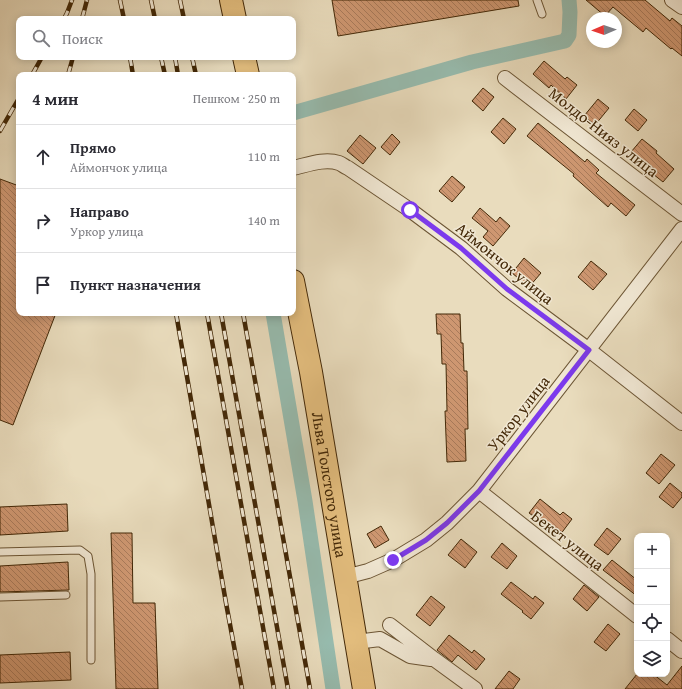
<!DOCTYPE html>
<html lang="ru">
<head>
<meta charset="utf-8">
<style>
	:root { --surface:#fff; --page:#f2f2f3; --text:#2b2b33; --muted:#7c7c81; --line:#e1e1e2 }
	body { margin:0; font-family:"Gentium Book Plus",serif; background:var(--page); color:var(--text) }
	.controls { position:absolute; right:12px; bottom:12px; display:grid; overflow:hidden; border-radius:8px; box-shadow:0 2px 10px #0003 }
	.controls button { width:36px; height:36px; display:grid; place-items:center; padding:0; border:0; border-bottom:1px solid var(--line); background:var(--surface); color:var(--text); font:20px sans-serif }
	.compass { position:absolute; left:586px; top:12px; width:36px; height:36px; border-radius:50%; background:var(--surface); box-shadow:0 2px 10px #0003; rotate:268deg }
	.stop { position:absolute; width:12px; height:12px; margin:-9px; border:3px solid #7c3aed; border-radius:50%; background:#fff }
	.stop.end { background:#7c3aed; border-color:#fff; box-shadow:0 1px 4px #0008 }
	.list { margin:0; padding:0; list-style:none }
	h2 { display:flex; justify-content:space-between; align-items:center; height:52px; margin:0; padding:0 16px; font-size:17px }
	h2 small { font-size:13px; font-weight:400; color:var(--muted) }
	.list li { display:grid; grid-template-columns:26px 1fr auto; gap:12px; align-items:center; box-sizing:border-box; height:64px; padding:0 16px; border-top:1px solid var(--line) }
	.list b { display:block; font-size:15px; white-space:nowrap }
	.list p { margin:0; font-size:13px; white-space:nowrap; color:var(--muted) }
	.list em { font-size:13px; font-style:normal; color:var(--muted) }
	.icon { flex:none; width:22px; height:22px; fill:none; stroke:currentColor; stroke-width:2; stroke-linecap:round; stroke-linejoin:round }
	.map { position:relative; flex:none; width:682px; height:689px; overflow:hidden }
	.search { position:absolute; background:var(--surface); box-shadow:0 2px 10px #0003; left:16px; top:16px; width:280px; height:44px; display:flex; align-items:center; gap:10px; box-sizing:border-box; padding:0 14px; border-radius:8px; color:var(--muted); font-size:15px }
	.panel { position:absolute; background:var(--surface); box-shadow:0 2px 10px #0003; left:16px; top:72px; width:280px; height:244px; border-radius:8px }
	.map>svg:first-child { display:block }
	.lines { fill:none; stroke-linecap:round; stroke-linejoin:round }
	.canal { stroke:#97bcaf; stroke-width:15 }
	.building { fill:url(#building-back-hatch); stroke:#432807 }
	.service-casing { stroke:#6c5534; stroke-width:9 }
	.minor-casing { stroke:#6c5534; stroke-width:16 }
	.primary-casing { stroke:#432807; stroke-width:24 }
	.service { stroke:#f1e8d4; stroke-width:7 }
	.minor { stroke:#f1e8d4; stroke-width:14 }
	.primary { stroke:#e4be7e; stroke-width:22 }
	.rail-casing { stroke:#432807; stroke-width:4.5 }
	.rail { stroke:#f1e8d4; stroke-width:3; stroke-dasharray:9; stroke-linecap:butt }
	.route { stroke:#7c3aed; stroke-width:5 }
	.labels { text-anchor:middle; stroke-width:3; stroke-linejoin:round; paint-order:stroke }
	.street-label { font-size:16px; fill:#432807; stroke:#f1e8d4 }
</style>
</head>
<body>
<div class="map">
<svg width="682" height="689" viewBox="0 0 682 689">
	<defs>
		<pattern id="building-back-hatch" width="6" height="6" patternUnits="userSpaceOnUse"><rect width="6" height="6" fill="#ce9771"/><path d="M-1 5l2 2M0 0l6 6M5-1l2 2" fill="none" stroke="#a97b5b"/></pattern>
	</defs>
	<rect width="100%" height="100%" fill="#e9dcbd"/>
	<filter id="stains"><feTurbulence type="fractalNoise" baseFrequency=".005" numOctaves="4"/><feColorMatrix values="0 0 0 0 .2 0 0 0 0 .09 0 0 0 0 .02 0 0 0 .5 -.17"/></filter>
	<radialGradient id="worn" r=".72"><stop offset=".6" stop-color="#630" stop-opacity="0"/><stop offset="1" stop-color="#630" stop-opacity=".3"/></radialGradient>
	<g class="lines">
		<path class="canal" d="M293,113L472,62L565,41L569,35L570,12L569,0
			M273,313L305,501L333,689"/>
	</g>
	<path class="building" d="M332,0H518L519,6L338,36Z
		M586,0H645L670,21L672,18L682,26V56L672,48L671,49L646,28L643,32L613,7L605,16Z
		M544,61L565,79L567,77L577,85L566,99L551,85L549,88L533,74Z
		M483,88L494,97L483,111L472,101Z
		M598,99L609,108L595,125L584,116Z
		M634,109L647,120L638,131L625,120Z
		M503,118L516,129L504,144L491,132Z
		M538,123L585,162L587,159L599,170L596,173L635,205L626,216L611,203L608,207L573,176L574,174L527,136Z
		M392,134L400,142L390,155L381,147Z
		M360,135L376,148L363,164L347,151Z
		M642,139L657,151L656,153L674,169L663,182L653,174L655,172L631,152Z
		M452,176L465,187L452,202L439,191Z
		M0,179L19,186V313H56L13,425L0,420Z
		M480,208L496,222L500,217L510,226L493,246L483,237L488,231L472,218Z
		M524,258L541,273L529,287L512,273Z
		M591,261L607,274L593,290L578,277Z
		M436,314H460L461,343H463L464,371H467L468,429H465L466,461L447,462L445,411H447L446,364H442L441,334H437Z
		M661,454L675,465L659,484L646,473Z
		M670,483L682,493V497L673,508L659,497Z
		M540,499L560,515L563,512L572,519L560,535L529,513Z
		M67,504L68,531L0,535V507Z
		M381,526L389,540L375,548L367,534Z
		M607,528L621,539L608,555L594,545Z
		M111,533H132L133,603H155L158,689H116Z
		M461,539L477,552L465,568L448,555Z
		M502,543L517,556L507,569L491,557Z
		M612,560L637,580V596L603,570Z
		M68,562L69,590L0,592V566Z
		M511,582L533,599L535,596L544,603L531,619L522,612L523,611L501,594Z
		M584,585L599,597L587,611L573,599Z
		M431,596L445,607L430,626L416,615Z
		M608,624L620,634L606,651L594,642Z
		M449,635L472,653L474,650L485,659L476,670L458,655L452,662L437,650Z
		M70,652L71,680L0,683V655Z
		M682,666V689H625L637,674H653L667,685Z
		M509,671L520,679L513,689H495Z"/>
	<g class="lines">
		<defs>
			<path id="service" d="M537,0L542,14
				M0,552L80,550L88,556L91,574V660
				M0,597L66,595"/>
			<path id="minor" d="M672,0L682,7
				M505,78L682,214
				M293,168C307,165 324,158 339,163C342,164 345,167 348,168L410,210L461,248L507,289L589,350L682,423
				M479,491L637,616
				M345,577L368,571L393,560L426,540L447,523L479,491L682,229
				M390,625L434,659L475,689
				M667,639L682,651
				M356,642L380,639L410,656L431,659"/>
			<g id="primary">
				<path d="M231,0L235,19"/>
				<path d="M244,57L248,75"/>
				<path id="s1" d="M293,281L311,372L364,689"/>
			</g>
		</defs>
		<use href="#service" class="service-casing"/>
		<use href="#minor" class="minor-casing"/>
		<use href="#primary" class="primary-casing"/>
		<use href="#service" class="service"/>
		<use href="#minor" class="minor"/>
		<use href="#primary" class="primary"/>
		<defs>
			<path id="rail" d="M120,0L124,19
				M151,0L155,19
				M180,0L184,19
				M64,19L67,13L72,0
				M82,19L87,0
				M130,57L133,75
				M161,57L165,75
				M175,57L178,75
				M192,57L196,75
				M32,75L42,57
				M68,75L73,57
				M0,131L19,98
				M176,313L226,603L242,689
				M207,313L274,689
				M221,313L288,689
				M243,313L310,689"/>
		</defs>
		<use href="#rail" class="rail-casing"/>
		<use href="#rail" class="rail"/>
	</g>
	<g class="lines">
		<path class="route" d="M393,560L426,540L447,523L479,491L589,350L507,289L461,248L410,210"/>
	</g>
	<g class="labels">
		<g class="street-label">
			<text transform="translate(604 132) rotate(38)" y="6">Молдо-Нияз улица</text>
			<text transform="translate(505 263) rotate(39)" y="6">Аймончок улица</text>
			<text transform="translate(518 413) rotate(-52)" y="6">Уркор улица</text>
			<text dy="6" stroke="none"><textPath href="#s1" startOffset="207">Льва Толстого улица</textPath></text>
			<text transform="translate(568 540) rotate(38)" y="6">Бекет улица</text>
		</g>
	</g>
	<rect width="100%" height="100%" filter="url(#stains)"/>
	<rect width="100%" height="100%" fill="url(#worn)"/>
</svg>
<div class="controls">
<button>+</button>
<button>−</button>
<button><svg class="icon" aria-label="locate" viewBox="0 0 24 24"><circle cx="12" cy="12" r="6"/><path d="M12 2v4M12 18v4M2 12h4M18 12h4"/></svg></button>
<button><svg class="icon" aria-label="layers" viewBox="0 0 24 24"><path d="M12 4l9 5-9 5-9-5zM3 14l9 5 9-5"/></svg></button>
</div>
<svg class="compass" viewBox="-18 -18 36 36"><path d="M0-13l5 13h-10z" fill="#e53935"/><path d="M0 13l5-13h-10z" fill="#7c7c81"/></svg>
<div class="stop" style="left:410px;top:210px"></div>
<div class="stop end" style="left:393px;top:560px"></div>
<div class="search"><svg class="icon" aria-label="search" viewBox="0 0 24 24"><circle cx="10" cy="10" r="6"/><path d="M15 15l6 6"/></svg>Поиск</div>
<section class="panel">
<h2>4 мин<small>Пешком · 250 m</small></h2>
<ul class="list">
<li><svg class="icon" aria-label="ahead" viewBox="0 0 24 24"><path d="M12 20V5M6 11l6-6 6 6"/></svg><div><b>Прямо</b><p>Аймончок улица</p></div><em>110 m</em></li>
<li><svg class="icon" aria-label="right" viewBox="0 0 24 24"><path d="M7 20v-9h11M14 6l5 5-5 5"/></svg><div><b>Направо</b><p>Уркор улица</p></div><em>140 m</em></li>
<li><svg class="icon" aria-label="arrive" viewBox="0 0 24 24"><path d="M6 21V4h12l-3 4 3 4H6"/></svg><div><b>Пункт назначения</b></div></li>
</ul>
</section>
</div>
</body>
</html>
